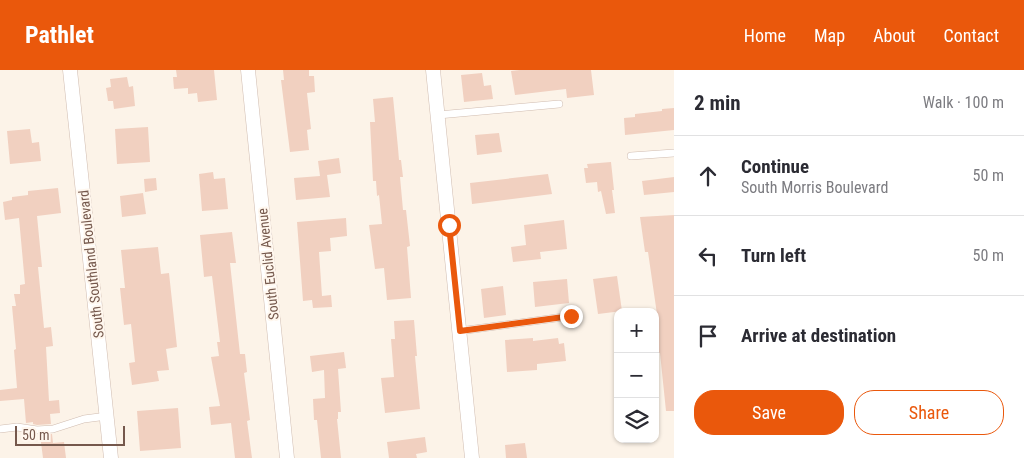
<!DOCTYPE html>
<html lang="en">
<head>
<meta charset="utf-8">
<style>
	:root { --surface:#fff; --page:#f7f7f7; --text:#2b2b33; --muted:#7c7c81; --line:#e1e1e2; --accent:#ea580c }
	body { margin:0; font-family:"Roboto Condensed",sans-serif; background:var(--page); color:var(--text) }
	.controls { position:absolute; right:15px; bottom:15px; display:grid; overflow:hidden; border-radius:10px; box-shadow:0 1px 4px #0004 }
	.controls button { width:45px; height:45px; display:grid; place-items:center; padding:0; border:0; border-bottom:1px solid var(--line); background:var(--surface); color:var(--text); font:25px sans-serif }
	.scale { position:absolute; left:15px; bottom:12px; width:110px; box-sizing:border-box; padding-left:5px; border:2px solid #75584c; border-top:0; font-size:14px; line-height:18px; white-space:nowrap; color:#75584c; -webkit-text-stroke:4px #fff7ee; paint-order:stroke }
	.stop { position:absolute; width:15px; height:15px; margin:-11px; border:4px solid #ea580c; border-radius:50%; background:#fff }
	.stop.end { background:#ea580c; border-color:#fff; box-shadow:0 1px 5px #0008 }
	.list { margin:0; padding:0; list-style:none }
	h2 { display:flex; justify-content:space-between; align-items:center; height:65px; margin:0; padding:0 20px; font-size:21px }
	h2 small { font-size:16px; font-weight:400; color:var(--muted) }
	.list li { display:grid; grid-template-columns:32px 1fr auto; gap:15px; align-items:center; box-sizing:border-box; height:80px; padding:0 20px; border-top:1px solid var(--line) }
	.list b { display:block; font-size:19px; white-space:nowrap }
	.list p { margin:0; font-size:16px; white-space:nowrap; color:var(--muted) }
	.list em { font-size:16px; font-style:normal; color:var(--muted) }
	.actions { display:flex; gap:10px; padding:15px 20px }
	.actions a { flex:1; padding:11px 0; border:1px solid var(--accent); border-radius:20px; text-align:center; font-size:18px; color:var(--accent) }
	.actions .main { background:var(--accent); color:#fff }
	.icon { flex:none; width:28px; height:28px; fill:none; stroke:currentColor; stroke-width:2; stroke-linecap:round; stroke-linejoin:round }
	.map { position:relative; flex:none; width:674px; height:388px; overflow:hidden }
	header { display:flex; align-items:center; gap:30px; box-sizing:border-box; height:70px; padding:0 25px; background:var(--accent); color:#fff }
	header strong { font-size:24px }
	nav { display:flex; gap:28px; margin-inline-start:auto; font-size:18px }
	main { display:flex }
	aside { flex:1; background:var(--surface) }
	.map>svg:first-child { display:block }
	.building { fill:#f1d0c0 }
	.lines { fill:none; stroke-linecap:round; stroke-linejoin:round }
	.lane-casing { stroke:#d0bcb0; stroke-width:8 }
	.street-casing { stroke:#d0bcb0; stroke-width:15 }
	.lane { stroke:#fff; stroke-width:7 }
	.street { stroke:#fff; stroke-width:14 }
	.route { stroke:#ea580c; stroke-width:6 }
	.labels { text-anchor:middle; stroke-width:4; stroke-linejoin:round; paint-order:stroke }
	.street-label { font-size:14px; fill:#75584c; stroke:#fff7ee }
</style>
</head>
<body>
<header>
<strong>Pathlet</strong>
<nav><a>Home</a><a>Map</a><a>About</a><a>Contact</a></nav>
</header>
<main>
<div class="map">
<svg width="674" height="388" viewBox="0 0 674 388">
	<rect width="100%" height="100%" fill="#fcf3e8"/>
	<path class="building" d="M176,0H214L217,30L198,32L197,23L188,24V18L174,19L173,7H177Z
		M283,0H309V6H314L315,22L307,23L311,59L307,60L309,80L290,82L281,10H284Z
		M520,0H591L594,25L567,28L566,19L515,25L511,1Z
		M482,3L484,16L491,15L493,29L464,32L461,5Z
		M127,7L129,17L133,16L135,36L114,39L113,31H108L106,18L111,17L110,9Z
		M393,27L398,78L399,90H401L403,107H400L403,140H406L410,176L407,177L411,228L387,230L384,198L375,199L369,155L382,154L379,125L377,126L376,111H373L370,52H375L373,29Z
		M674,38V60L625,65L624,48L635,47V44L662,41V39Z
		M148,57L150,92L117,94L115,59Z
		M30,59L32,73L39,72L41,91L10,94L7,61Z
		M499,63L502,82L477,85L475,65Z
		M339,88L341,103L327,105L330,127L296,130L294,108L320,106L318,91Z
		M611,92L614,120H612L615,143L606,144L601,121L598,122L597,112L586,113L584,98H588L587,94Z
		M213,102L214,109L225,108L228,139L202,141L199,104Z
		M548,104L552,124L472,134L470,113Z
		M674,107V122L644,125L642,111Z
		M156,108L157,120L145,122L144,109Z
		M58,118L61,143L37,146L42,197H38L44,258L51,257L53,276L46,277L49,331L59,330L60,343L50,344L51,354L37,355L33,354V352L26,353L24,329L0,331V320L17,318L14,280L16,279L12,236H16L14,224H20V215L25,214L19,148L5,150L3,132L12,130V127L28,125V121Z
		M143,123L146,144L122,147L120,126Z
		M674,145V341H666L660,283H655V251H658L648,182H645L640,147Z
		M346,148L347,166L330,168L331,181L319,182L322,226L331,225L332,237L313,238L312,230L303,231L297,152Z
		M564,150L567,179L540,182L541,189L513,192L511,177L526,175L524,155Z
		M232,162L236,193H230L240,284H245L247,302L244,303L250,350L247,351L252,388H235L231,353L211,355L209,337L220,336L211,287L219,286L217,272H220L212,206L204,207L200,165Z
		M158,177L161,204L169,203L177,277L166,279L169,300L157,301L159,311L132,315L129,293L135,292L131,254L124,255L120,218H125L121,180Z
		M617,206L622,241L598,244L593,209Z
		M567,209L569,233L535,237L533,212Z
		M503,216L506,245L484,248L481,219Z
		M414,250L417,286H415L420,339L385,343L381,308L394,307L391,269H395L394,251Z
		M533,268V271L558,268L559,274L564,273L566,291L537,294V300L507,302L505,270Z
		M344,282L346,298L338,299L341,342H338V349H337L341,388H321L317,350H314L313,329L325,328L324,300L312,302L310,286Z
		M178,338L181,378L140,381L137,341Z
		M52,364L53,373L64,372L66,388H43L40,365Z
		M425,367L427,382L416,384L417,388H389L387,372Z
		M525,373L527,388H506L505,375Z"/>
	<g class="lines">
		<defs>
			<path id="lane" d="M438,45L559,34
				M631,86L674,83
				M459,261L571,246
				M0,359L17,357L37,360L53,359L84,349L107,346"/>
			<path id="street" d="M70,0L111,388
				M248,0L287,388
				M433,0L472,388"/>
		</defs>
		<use href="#lane" class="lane-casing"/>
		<use href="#street" class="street-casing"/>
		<use href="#lane" class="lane"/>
		<use href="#street" class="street"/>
	</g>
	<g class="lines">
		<path class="route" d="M449,155L460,261L571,246"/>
	</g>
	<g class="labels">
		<g class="street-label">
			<text transform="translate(91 194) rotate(-96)" y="5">South Southland Boulevard</text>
			<text transform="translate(268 194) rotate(-96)" y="5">South Euclid Avenue</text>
		</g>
	</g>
</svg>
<div class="controls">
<button>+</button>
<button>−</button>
<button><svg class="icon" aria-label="layers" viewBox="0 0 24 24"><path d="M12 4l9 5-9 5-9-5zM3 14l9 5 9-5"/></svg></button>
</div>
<div class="scale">50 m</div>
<div class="stop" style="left:449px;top:155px"></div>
<div class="stop end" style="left:571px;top:246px"></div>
</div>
<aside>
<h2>2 min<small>Walk · 100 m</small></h2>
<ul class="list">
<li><svg class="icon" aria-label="ahead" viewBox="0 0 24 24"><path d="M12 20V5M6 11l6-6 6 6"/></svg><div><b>Continue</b><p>South Morris Boulevard</p></div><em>50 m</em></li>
<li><svg class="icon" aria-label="left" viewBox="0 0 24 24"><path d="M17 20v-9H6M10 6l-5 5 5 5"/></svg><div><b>Turn left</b></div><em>50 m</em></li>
<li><svg class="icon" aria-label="arrive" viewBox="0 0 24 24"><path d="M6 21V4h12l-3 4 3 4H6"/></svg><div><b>Arrive at destination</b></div></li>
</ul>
<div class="actions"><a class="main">Save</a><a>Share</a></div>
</aside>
</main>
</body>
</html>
